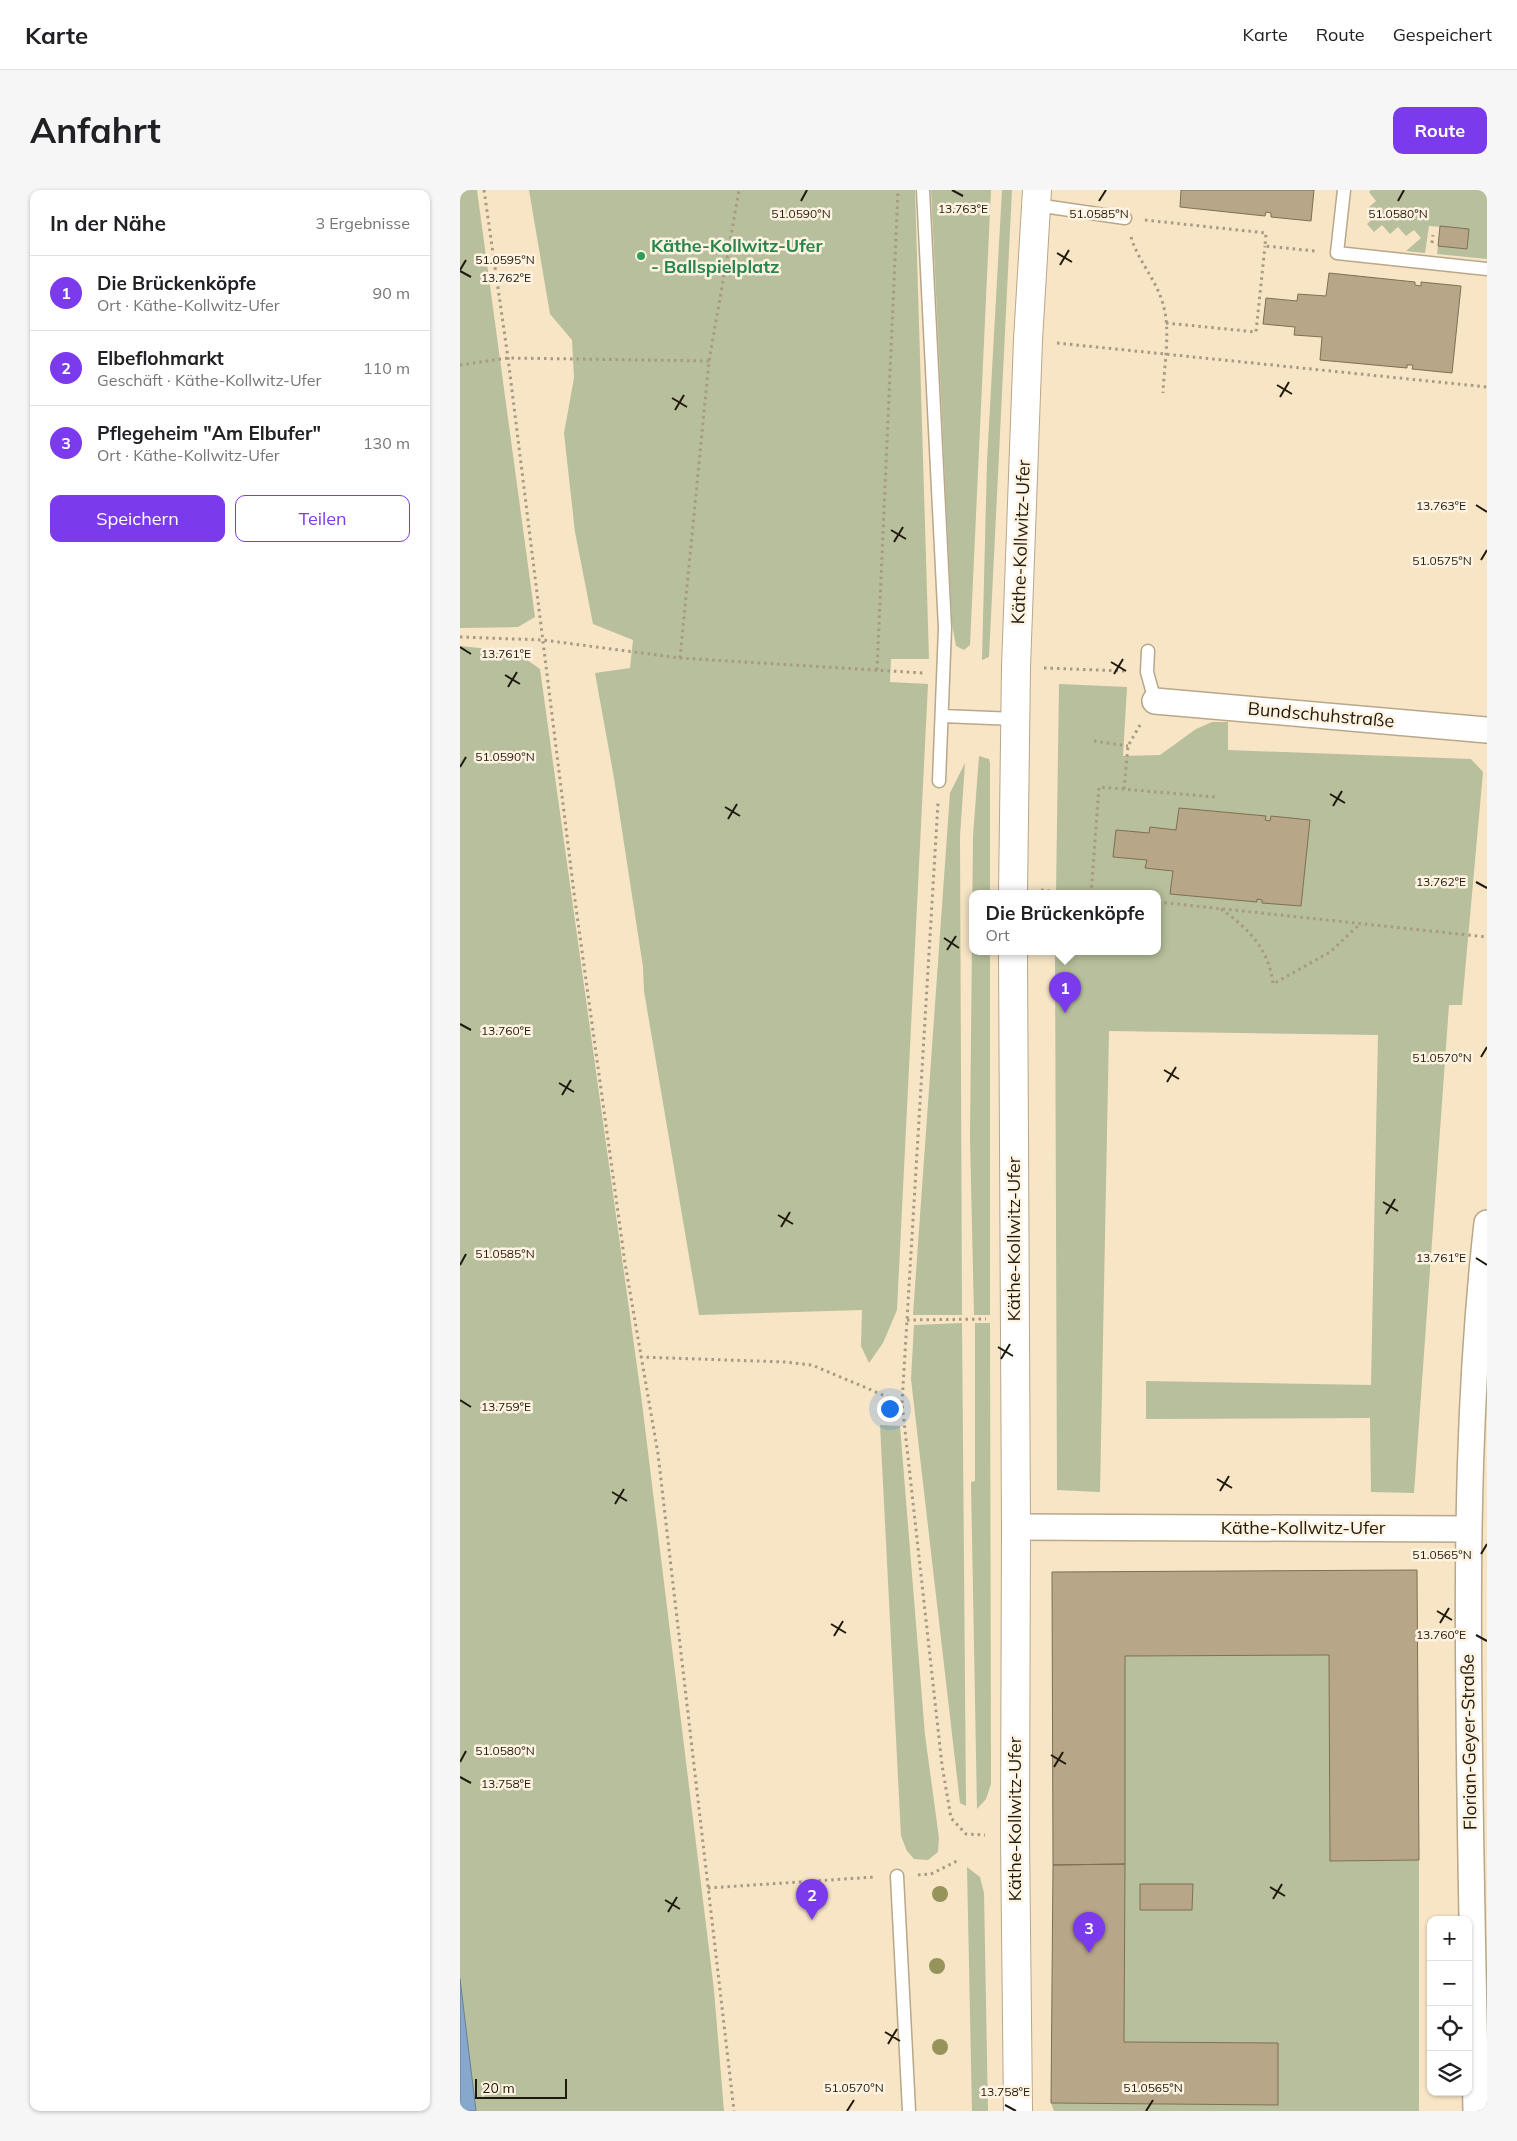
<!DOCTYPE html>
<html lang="de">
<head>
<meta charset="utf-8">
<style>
	:root { --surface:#fff; --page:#f6f6f6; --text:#202124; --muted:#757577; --line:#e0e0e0; --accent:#7c3aed }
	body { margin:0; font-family:Mulish,sans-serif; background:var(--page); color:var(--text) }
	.controls { position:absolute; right:15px; bottom:15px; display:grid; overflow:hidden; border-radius:10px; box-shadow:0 1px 4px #0004 }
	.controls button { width:45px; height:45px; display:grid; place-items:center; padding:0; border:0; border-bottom:1px solid var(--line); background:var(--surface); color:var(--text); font:25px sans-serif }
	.scale { position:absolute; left:15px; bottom:12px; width:92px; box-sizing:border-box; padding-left:5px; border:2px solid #201a0e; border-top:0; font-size:14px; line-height:18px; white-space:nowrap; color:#201a0e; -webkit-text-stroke:4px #fef3e0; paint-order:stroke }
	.you { position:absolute; left:429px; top:1218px; width:18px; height:18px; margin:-12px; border:4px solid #fff; border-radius:50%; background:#1a73e8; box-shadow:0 0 0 8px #1a73e833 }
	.badge { display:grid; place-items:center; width:32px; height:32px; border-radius:50%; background:var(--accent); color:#fff; font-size:16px; font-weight:700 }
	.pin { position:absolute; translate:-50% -41px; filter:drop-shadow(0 1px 2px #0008) }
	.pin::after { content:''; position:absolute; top:26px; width:18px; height:15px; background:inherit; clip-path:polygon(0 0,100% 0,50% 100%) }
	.popup { position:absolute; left:509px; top:700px; width:192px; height:65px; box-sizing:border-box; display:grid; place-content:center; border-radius:10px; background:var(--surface); filter:drop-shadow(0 1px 4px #0005); font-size:16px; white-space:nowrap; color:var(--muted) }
	.popup b { font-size:19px; color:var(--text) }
	.popup::after { content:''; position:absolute; left:50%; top:100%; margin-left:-10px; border:10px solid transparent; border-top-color:var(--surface) }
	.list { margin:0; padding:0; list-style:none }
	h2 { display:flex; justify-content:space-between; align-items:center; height:65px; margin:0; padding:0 20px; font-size:21px }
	h2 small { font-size:16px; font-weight:400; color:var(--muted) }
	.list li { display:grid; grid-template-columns:32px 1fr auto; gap:15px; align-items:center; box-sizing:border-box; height:75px; padding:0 20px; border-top:1px solid var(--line) }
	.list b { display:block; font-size:19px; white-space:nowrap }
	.list p { margin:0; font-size:16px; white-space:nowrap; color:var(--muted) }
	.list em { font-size:16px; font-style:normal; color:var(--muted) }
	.actions { display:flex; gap:10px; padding:15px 20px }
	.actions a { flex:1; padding:11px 0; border:1px solid var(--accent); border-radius:10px; text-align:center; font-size:18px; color:var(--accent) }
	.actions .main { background:var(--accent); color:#fff }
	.icon { flex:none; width:28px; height:28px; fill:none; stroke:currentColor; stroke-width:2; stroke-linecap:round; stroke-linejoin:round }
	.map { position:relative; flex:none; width:1027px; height:1921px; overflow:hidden; border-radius:10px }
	header { display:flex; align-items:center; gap:30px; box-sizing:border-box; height:70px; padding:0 25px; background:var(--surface); border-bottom:1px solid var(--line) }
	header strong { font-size:24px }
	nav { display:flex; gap:28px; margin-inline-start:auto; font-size:18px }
	.intro { display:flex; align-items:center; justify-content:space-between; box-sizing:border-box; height:120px; padding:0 30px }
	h1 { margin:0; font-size:35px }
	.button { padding:12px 22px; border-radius:10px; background:var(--accent); color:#fff; font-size:18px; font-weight:700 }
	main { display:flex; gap:30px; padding:0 30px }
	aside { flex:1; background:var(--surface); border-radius:10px; box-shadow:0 1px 4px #0004 }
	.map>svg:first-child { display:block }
	.green { fill:#b7bf9c }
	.water { fill:#86a8cd; stroke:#677d94 }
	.building { fill:#b7a688; stroke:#7f6f53 }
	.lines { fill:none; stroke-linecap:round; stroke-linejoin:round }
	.service-casing { stroke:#b8a789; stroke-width:15 }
	.minor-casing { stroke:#b8a789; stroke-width:28 }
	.secondary-casing { stroke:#b8a789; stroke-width:30 }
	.path { stroke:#a89a82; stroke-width:3; stroke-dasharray:2.5 4; stroke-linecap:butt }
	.service { stroke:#fff; stroke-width:12 }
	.minor { stroke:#fff; stroke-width:25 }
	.secondary { stroke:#fff; stroke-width:28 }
	.tree { fill:#96945a }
	.ticks { fill:none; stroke:#201a0e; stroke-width:2 }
	.leisure-dot { fill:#2e9e5b; stroke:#fef3e0; stroke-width:2 }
	.labels { text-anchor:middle; stroke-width:5; stroke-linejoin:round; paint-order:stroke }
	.leisure-label { font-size:18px; font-weight:bold; fill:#27864d; stroke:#fef3e0; text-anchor:start }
	.street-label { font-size:18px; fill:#201a0e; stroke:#fef3e0 }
	.ticks-label { font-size:12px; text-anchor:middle; fill:#201a0e; stroke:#fef3e0; stroke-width:5; stroke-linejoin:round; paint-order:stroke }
</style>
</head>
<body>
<header>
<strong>Karte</strong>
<nav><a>Karte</a><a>Route</a><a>Gespeichert</a></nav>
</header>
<div class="intro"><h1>Anfahrt</h1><a class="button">Route</a></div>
<main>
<aside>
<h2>In der Nähe<small>3 Ergebnisse</small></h2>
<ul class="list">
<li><span class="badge">1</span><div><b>Die Brückenköpfe</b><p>Ort · Käthe-Kollwitz-Ufer</p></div><em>90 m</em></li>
<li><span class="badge">2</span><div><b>Elbeflohmarkt</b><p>Geschäft · Käthe-Kollwitz-Ufer</p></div><em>110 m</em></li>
<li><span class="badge">3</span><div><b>Pflegeheim &quot;Am Elbufer&quot;</b><p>Ort · Käthe-Kollwitz-Ufer</p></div><em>130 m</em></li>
</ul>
<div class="actions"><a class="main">Speichern</a><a>Teilen</a></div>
</aside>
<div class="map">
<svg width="1027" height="1921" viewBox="0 0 1027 1921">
	<rect width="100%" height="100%" fill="#f7e5c6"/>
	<path class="green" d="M0,0H17L75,427L58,437L0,438Z
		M69,0H455L469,469H431L430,492L468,494L437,1120L423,1153L409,1173L401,1156L402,1120L239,1125L184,801L183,777L154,588L135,483L170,478L173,450L133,434L115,342L104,243L114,188L112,150L90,124Z
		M471,0H531L510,455L504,460L496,456L492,434Z
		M542,0H552L529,467L522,470L527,271Z
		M911,0H1027V69L977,64L978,56L1007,59L1009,39L969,36L965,63L946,61L961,48L954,40L946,46L938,37L930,44L922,35L914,42L907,34L914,27L908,18L916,11L909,2Z
		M0,456L56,462L80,479L181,1205L254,1800L264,1921H16L0,1789Z
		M599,494L667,497L663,566L700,565L736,539L752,532H768V560L1011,569L1023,582L1002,815H989L954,1303L911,1302L910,1228L686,1229V1191L911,1195L918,845L649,841L640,1302L597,1300L595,762H698V704H596Z
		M519,566L529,569L530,573V704H512V762H530V1125H514L510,949L513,646Z
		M505,573L500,646L502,1125H453L490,603Z
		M502,1133L506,1616L500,1613L451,1189L454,1135Z
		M515,1133H530L531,1594L526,1609L517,1619L511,1292L515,1291Z
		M420,1235L440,1236L465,1545L479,1648L478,1662L468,1670L454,1669L447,1661L441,1646Z
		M869,1465L870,1671L959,1670V1921H594L591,1913L817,1915L818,1853L664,1852L665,1466Z
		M507,1677L520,1687L524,1703L528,1921H512Z"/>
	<path class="water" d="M0,1789L16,1921H0Z"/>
	<path class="building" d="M721,0H854L851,31L811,27V23L806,22L805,26L720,17Z
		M980,36L1009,39L1007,59L978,56Z
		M869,83L955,92V95L961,96V92L1001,96L992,183L952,179L953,175H947V178L860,170L862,147L834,145L835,137L803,134L806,108L837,111L838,104L866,106Z
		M719,618L806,626L805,630L810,631L811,626L850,630L841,716L802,713V710L797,709V712L710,704L713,681L685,678L687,670L653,667L656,640L689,643L690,637L716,640Z
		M957,1380L959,1670L870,1671L869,1465L665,1466V1674L593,1675L592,1382Z
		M665,1674L664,1852L818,1853V1915L591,1913L593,1675Z
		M680,1694H733L732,1720H680Z"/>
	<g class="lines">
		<defs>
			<path id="service" d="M463,0L485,438L479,591
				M884,0L877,63L1027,79
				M576,15L665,28
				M688,461L687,482L695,511
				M482,526L555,529
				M437,1686L449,1921"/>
			<path id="minor" d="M695,511L1027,540
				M556,1337L1009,1339
				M1016,1921C1013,1786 1010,1650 1009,1515C1007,1354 1009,1193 1027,1033"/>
			<path id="secondary" d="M553,704L556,477L568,150L577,0
				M553,762L556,1337L555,1647L558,1921"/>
		</defs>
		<use href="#service" class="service-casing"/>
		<use href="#minor" class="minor-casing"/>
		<use href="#secondary" class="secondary-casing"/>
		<path class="path" d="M24,0L48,168L114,703L165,1073L198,1264L274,1921
			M685,30L806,43L805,56L855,61
			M671,47C678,71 696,89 703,114C711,141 704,175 703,203
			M972,53L973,45
			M706,133L796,142L805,56
			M597,153L1027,197
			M0,175L48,168L249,171
			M0,447L83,450L220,468L463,483
			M220,468L249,171L279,0
			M584,478L665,481
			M417,480L438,0
			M634,551L668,556
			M664,599L668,556L680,535
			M581,700L615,704
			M631,704L639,597L755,607
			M698,712L1027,747
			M761,719C789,739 809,759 813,794L870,762L900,734
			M447,1130L526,1129
			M180,1167L325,1172L352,1175L442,1213L482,1575L491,1628L506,1644L525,1645
			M442,1213L478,613
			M458,1685L471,1684L499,1670
			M248,1698L415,1687"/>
		<use href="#service" class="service"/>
		<use href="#minor" class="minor"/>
		<use href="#secondary" class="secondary"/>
	</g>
	<g class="tree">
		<circle cx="480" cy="1704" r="8"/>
		<circle cx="477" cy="1776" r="8"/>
		<circle cx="480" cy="1857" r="8"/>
	</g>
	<path class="ticks" d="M492,0L503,6M341,11L347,0M639,11L646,0M938,11L944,0M597,63L612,72M600,75L609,60M0,80L6,70M0,81L11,87M817,195L832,204M820,207L829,192M212,208L227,217M215,220L224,205M1016,315L1027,322M431,340L446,349M434,352L443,337M1021,370L1027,360M0,457L11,464M651,472L666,481M654,484L663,469M45,485L60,494M48,497L57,482M0,577L6,567M870,604L885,613M873,616L882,601M265,617L280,626M268,629L277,614M1016,692L1027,698M484,748L499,758M487,760L496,746M0,834L11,840M1021,867L1027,857M704,880L719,889M707,892L716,877M99,893L114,902M102,905L111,890M923,1012L938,1021M926,1024L935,1009M318,1025L333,1034M321,1037L330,1022M1016,1068L1027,1075M0,1075L6,1064M538,1157L553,1166M541,1169L550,1154M0,1210L11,1217M757,1289L772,1298M760,1301L769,1286M152,1302L167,1311M155,1314L164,1299M1021,1364L1027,1354M977,1421L992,1430M980,1433L989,1418M371,1434L386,1443M1016,1445L1027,1451M374,1446L383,1431M591,1565L606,1574M0,1572L6,1561M594,1577L603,1562M0,1587L11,1593M810,1697L825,1706M813,1709L822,1694M205,1710L220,1719M208,1722L217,1707M425,1842L440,1851M428,1854L437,1839M545,1915L556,1921M387,1921L394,1910M686,1921L693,1910"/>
	<circle class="leisure-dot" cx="181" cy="66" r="5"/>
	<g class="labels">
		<g class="leisure-label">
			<text x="191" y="62">Käthe-Kollwitz-Ufer<tspan x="191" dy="21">- Ballspielplatz</tspan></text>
		</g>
		<g class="street-label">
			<text transform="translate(561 352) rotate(-88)" y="6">Käthe-Kollwitz-Ufer</text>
			<text transform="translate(861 525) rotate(5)" y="6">Bundschuhstraße</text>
			<text transform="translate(554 1049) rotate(-90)" y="6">Käthe-Kollwitz-Ufer</text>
			<text x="843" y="1344">Käthe-Kollwitz-Ufer</text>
			<text transform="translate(1009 1552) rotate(-91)" y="6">Florian-Geyer-Straße</text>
			<text transform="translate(555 1629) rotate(-90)" y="6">Käthe-Kollwitz-Ufer</text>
		</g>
	</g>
	<g class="ticks-label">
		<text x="503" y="23">13.763°E</text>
		<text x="639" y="28">51.0585°N</text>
		<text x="341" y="28">51.0590°N</text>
		<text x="938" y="28">51.0580°N</text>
		<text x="45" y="74">51.0595°N</text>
		<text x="46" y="92">13.762°E</text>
		<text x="981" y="320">13.763°E</text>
		<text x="982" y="375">51.0575°N</text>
		<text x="46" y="468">13.761°E</text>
		<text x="45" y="571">51.0590°N</text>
		<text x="981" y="696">13.762°E</text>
		<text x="46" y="845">13.760°E</text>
		<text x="982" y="872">51.0570°N</text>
		<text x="45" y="1068">51.0585°N</text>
		<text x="981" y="1072">13.761°E</text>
		<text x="46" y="1221">13.759°E</text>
		<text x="982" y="1369">51.0565°N</text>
		<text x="981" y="1449">13.760°E</text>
		<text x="45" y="1565">51.0580°N</text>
		<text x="46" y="1598">13.758°E</text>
		<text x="394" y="1902">51.0570°N</text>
		<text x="693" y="1902">51.0565°N</text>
		<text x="545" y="1906">13.758°E</text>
	</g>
</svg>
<div class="controls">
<button>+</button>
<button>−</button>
<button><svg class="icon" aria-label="locate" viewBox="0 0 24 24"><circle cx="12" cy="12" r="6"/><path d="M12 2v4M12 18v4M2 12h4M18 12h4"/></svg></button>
<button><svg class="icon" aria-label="layers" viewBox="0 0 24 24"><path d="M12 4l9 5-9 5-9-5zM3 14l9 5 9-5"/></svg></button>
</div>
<div class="scale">20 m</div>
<div class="you"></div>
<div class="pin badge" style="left:605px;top:823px">1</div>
<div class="popup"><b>Die Brückenköpfe</b>Ort</div>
<div class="pin badge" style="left:352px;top:1730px">2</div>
<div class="pin badge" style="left:629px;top:1763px">3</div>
</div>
</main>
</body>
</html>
